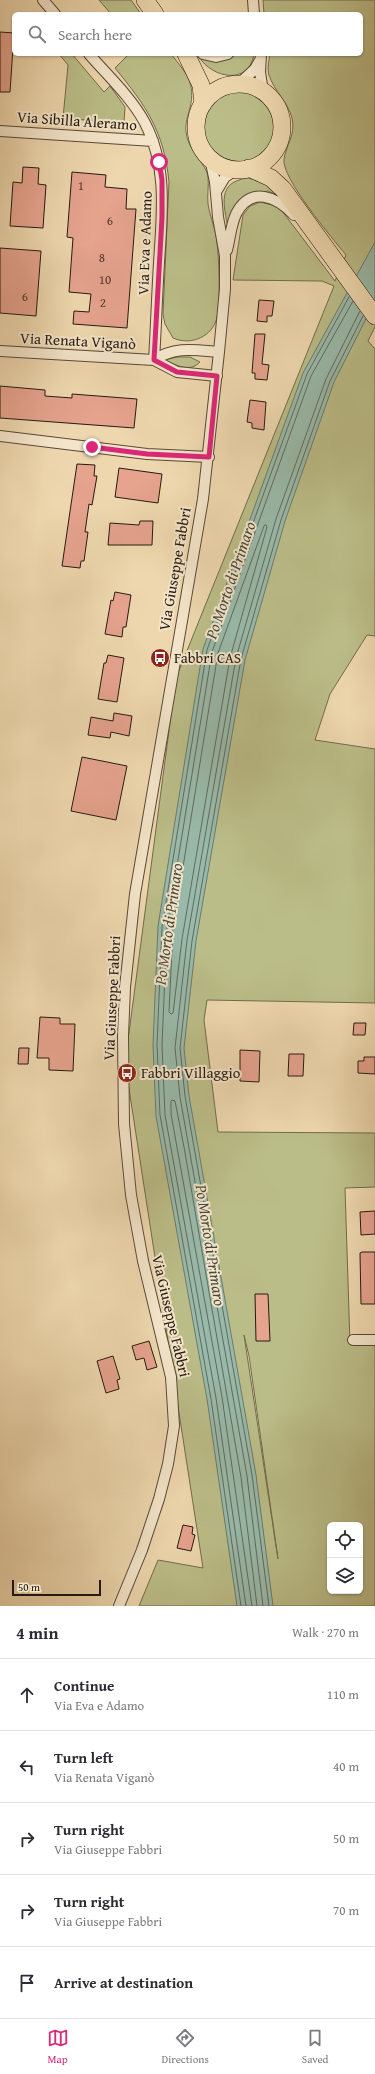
<!DOCTYPE html>
<html lang="en">
<head>
<meta charset="utf-8">
<style>
	:root { --surface:#fff; --page:#f2f2f3; --text:#2b2b33; --muted:#7c7c81; --line:#e1e1e2; --accent:#db2777 }
	body { margin:0; font-family:"Gentium Book Plus",serif; background:var(--page); color:var(--text) }
	.controls { position:absolute; right:12px; bottom:12px; display:grid; overflow:hidden; border-radius:6px; box-shadow:0 1px 3px #0004 }
	.controls button { width:36px; height:36px; display:grid; place-items:center; padding:0; border:0; border-bottom:1px solid var(--line); background:var(--surface); color:var(--text); font:20px sans-serif }
	.scale { position:absolute; left:12px; bottom:10px; width:89px; box-sizing:border-box; padding-left:4px; border:2px solid #261a11; border-top:0; font-size:11px; line-height:14px; white-space:nowrap; color:#261a11; -webkit-text-stroke:3px #f4e5ca; paint-order:stroke }
	.stop { position:absolute; width:12px; height:12px; margin:-9px; border:3px solid #db2777; border-radius:50%; background:#fff }
	.stop.end { background:#db2777; border-color:#fff; box-shadow:0 1px 4px #0008 }
	.list { margin:0; padding:0; list-style:none }
	h2 { display:flex; justify-content:space-between; align-items:center; height:52px; margin:0; padding:0 16px; font-size:17px }
	h2 small { font-size:13px; font-weight:400; color:var(--muted) }
	.list li { display:grid; grid-template-columns:26px 1fr auto; gap:12px; align-items:center; box-sizing:border-box; height:72px; padding:0 16px; border-top:1px solid var(--line) }
	.list b { display:block; font-size:15px; white-space:nowrap }
	.list p { margin:0; font-size:13px; white-space:nowrap; color:var(--muted) }
	.list em { font-size:13px; font-style:normal; color:var(--muted) }
	.icon { flex:none; width:22px; height:22px; fill:none; stroke:currentColor; stroke-width:2; stroke-linecap:round; stroke-linejoin:round }
	.map { position:relative; flex:none; width:375px; height:1606px; overflow:hidden }
	.search { position:absolute; background:var(--surface); box-shadow:0 1px 3px #0004; left:12px; right:12px; top:12px; height:44px; display:flex; align-items:center; gap:10px; box-sizing:border-box; padding:0 14px; border-radius:6px; color:var(--muted); font-size:15px }
	.sheet { height:412px; background:var(--surface) }
	nav { display:flex; justify-content:space-around; align-items:center; box-sizing:border-box; height:56px; border-top:1px solid var(--line); background:var(--surface); font-size:11px; color:var(--muted) }
	nav a { display:grid; justify-items:center; gap:2px }
	nav .on { color:var(--accent) }
	.map>svg:first-child { display:block }
	.green { fill:#bbbd88; stroke:#706c4c; fill-rule:evenodd }
	.water { fill:#99baaa; stroke:#6b7a6d }
	.lines { fill:none; stroke-linecap:round; stroke-linejoin:round }
	.shore { stroke:#606a5e; stroke-width:1 }
	.building { fill:#e6a38e; stroke:#261a11 }
	.street-casing { stroke:#584938; stroke-width:12 }
	.primary-casing { stroke:#261a11; stroke-width:18 }
	.street { stroke:#f4e5ca; stroke-width:10 }
	.primary { stroke:#eed7ae; stroke-width:17 }
	.route { stroke:#db2777; stroke-width:5 }
	.labels { text-anchor:middle; stroke-width:4; stroke-linejoin:round; paint-order:stroke }
	.number-label { font-size:13px; fill:#563c30 }
	.street-label { font-size:15px; fill:#261a11; stroke:#f4e5ca }
	.poi-label { font-size:15px; fill:#261a11; stroke:#f4e5ca; text-anchor:start }
	.water-label { font-size:16px; font-style:italic; fill:#484a3f; stroke:#f4e5ca }
</style>
</head>
<body>
<div class="map">
<svg width="375" height="1606" viewBox="0 0 375 1606">
	<rect width="100%" height="100%" fill="#eed7ae"/>
	<filter id="stains"><feTurbulence type="fractalNoise" baseFrequency=".005" numOctaves="4"/><feColorMatrix values="0 0 0 0 .2 0 0 0 0 .09 0 0 0 0 .02 0 0 0 .5 -.17"/></filter>
	<radialGradient id="worn" r=".72"><stop offset=".6" stop-color="#630" stop-opacity="0"/><stop offset="1" stop-color="#630" stop-opacity=".3"/></radialGradient>
	<path class="green" d="M99,0H131L141,14H111Z
		M263,0H375V327L368,341L375,349V636L367,635L330,694L315,740L375,749V1003L207,1000L204,1020L218,1132L375,1133V1187L345,1188L350,1344L375,1345V1606H139L158,1560L203,1568L125,1063L176,678L334,286L322,281L233,280L243,215L250,206L260,202L276,206L282,211L335,281L346,255C333,239 281,178 284,159C286,145 296,135 292,118C288,102 274,91 269,75C267,69 269,61 270,54H361V14H264ZM244,1335L249,1356L278,1559ZM330,1525H360V1591H330Z
		M59,54H72L104,92L110,86L125,107L124,121C116,130 109,130 98,126L96,121L63,118L68,65Z
		M129,54H171C186,73 196,83 190,108C188,115 185,124 186,132C188,152 207,164 208,177C209,186 207,195 208,204C210,217 216,230 217,243C219,259 221,307 216,321C209,339 189,345 173,338L165,324L163,314L169,182C164,131 146,106 115,68Z
		M237,54H254C249,86 212,78 199,57C213,63 224,62 237,54Z
		M203 127a36 36 0 1 1 72 0a36 36 0 1 1-72 0Z
		M248,178L265,183L277,195L268,191L251,194L228,228C224,205 216,182 248,178Z
		M177,357H190L200,362C190,373 176,365 165,360Z"/>
	<path class="water" d="M375,242V301L334,382L285,521L245,660L196,941L184,1048L189,1096L256,1475L273,1606H237L207,1399L156,1116L153,1045L158,926L203,649L303,373Z"/>
	<g class="lines">
		<path class="shore" d="M266,525L267,527L230,658L182,939L173,1013L171,1014L169,1012L173,928L218,653L264,526Z
			M241,1606L211,1399L160,1115L157,1045L162,927L207,650L307,374L349,297
			M246,1606L216,1398L165,1115L162,1045L167,927L212,652L311,376L353,301
			M252,1606L222,1397L171,1114V1101L172,1100L175,1101L184,1147L241,1477L257,1606
			M263,1606L247,1476L180,1097L175,1048L187,940L236,658L276,519L326,379L360,311
			M269,1606L252,1475L185,1096L180,1048L192,941L241,659L281,520L330,381L363,316"/>
	</g>
	<path class="building" d="M0,32L14,33L10,92H0Z
		M23,167L39,168L38,184L46,185L43,228L10,226L13,182L22,183Z
		M72,172L106,175L105,187L127,189L126,209H136L127,328L73,324L74,311L89,312L91,294L69,292L73,238L67,237Z
		M0,248L41,251L36,316L0,313Z
		M259,300L274,301L272,316H267V322L257,321Z
		M255,334H265L262,364L269,365L267,380L255,379V373H252Z
		M0,386L45,390V396L72,398V394L137,399L134,428L0,418Z
		M250,400L266,402L264,430L252,428V423L247,422Z
		M77,464L95,465L94,476H97L92,505L89,504L85,532H88L84,561H81L80,568L62,566Z
		M119,468L162,474L158,503L115,497Z
		M140,521H153L152,545H108L110,523L139,525Z
		M115,592L131,595L126,627H123L122,637L105,634L111,600L113,601Z
		M108,655L124,658L117,702L98,699L104,663H106Z
		M114,713L132,716L129,736L111,732L110,738L88,735L91,717L113,721Z
		M82,757L127,766L116,820L71,811Z
		M40,1017L60,1018V1024H75L73,1071L49,1070V1058H37Z
		M354,1023H366L365,1035H353Z
		M19,1048H29L28,1064H18Z
		M240,1050L260,1051L259,1082L240,1081Z
		M289,1054H304L303,1076H288Z
		M364,1057H375V1074L358,1073V1061H364Z
		M375,1211V1234L361,1235L360,1212Z
		M362,1252H375V1304H361L360,1253Z
		M255,1294H268L270,1341H256Z
		M149,1341L157,1367L147,1370L144,1358L136,1360L132,1346Z
		M113,1356L120,1379L117,1380L119,1389L106,1393L97,1361Z
		M183,1525L193,1527L192,1534L195,1535L191,1551L177,1548Z"/>
	<g class="lines">
		<defs>
			<path id="street" d="M43,0L55,14
				M253,0L254,14
				M89,54C108,76 131,97 145,123C168,167 162,215 159,263C157,295 156,328 154,360
				M203,54L216,57L228,54
				M261,54L260,72L263,92
				M239,84L255,69L260,60
				M0,131L153,141
				M216,192L225,177L237,169
				M227,250C230,238 231,225 236,214C251,185 277,197 294,215
				M0,351L154,360L177,372L217,376
				M154,360C175,346 195,350 219,352
				M0,436L147,454L209,457
				M353,1340H375
				M119,1606L142,1550L159,1499L168,1464L174,1426L171,1377L143,1261L131,1195L124,1124L123,1036L125,987L135,894L203,499L219,352L225,289V256L218,217L215,182L210,158"/>
			<path id="primary" d="M145,0L155,14
				M186,54L201,85L203,104
				M196 127a43 43 0 1 1 86 0a43 43 0 1 1-86 0Z
				M249,168L271,178L283,189L375,316"/>
		</defs>
		<use href="#street" class="street-casing"/>
		<use href="#primary" class="primary-casing"/>
		<use href="#street" class="street"/>
		<use href="#primary" class="primary"/>
	</g>
	<g class="lines">
		<path class="route" d="M92,447L147,454L209,457L217,376L177,372L154,360L162,217V180L159,162"/>
	</g>
	<defs>
		<symbol id="bus-disc" viewBox="-11 -11 22 22"><circle r="9.5" fill="#8f2418" stroke="#f4e5ca"/><path d="M-5-6H5V4H4V6H2V4H-2V6H-4V4H-5ZM-3.5-4V0h7V-4ZM-3.5 1.2v1.5H-2V1.2ZM2 1.2v1.5H3.5V1.2Z" fill="#fff"/></symbol>
	</defs>
	<g fill-rule="evenodd">
		<use href="#bus-disc" x="149" y="647" width="22" height="22"/>
		<use href="#bus-disc" x="116" y="1062" width="22" height="22"/>
	</g>
	<g class="labels">
		<g class="number-label">
			<text x="81" y="190">1</text>
			<text x="110" y="225">6</text>
			<text x="102" y="262">8</text>
			<text x="105" y="284">10</text>
			<text x="25" y="301">6</text>
			<text x="103" y="307">2</text>
		</g>
		<g class="street-label">
			<text transform="translate(77 121) rotate(4)" y="5">Via Sibilla Aleramo</text>
			<text transform="translate(145 243) rotate(-88)" y="5">Via Eva e Adamo</text>
			<text transform="translate(78 341) rotate(3)" y="5">Via Renata Viganò</text>
			<text transform="translate(175 569) rotate(-80)" y="5">Via Giuseppe Fabbri</text>
			<text transform="translate(112 998) rotate(-87)" y="5">Via Giuseppe Fabbri</text>
			<text transform="translate(171 1316) rotate(77)" y="5">Via Giuseppe Fabbri</text>
		</g>
		<g class="poi-label">
			<text x="174" y="663">Fabbri CAS</text>
			<text x="141" y="1078">Fabbri Villaggio</text>
		</g>
		<g class="water-label">
			<text transform="translate(230 580) rotate(-71)" y="6">Po Morto di Primaro</text>
			<text transform="translate(168 924) rotate(-82)" y="6">Po Morto di Primaro</text>
			<text transform="translate(211 1245) rotate(81)" y="6">Po Morto di Primaro</text>
		</g>
	</g>
	<rect width="100%" height="100%" filter="url(#stains)"/>
	<rect width="100%" height="100%" fill="url(#worn)"/>
</svg>
<div class="controls">
<button><svg class="icon" aria-label="locate" viewBox="0 0 24 24"><circle cx="12" cy="12" r="6"/><path d="M12 2v4M12 18v4M2 12h4M18 12h4"/></svg></button>
<button><svg class="icon" aria-label="layers" viewBox="0 0 24 24"><path d="M12 4l9 5-9 5-9-5zM3 14l9 5 9-5"/></svg></button>
</div>
<div class="scale">50 m</div>
<div class="stop" style="left:159px;top:162px"></div>
<div class="stop end" style="left:92px;top:447px"></div>
<div class="search"><svg class="icon" aria-label="search" viewBox="0 0 24 24"><circle cx="10" cy="10" r="6"/><path d="M15 15l6 6"/></svg>Search here</div>
</div>
<section class="sheet">
<h2>4 min<small>Walk · 270 m</small></h2>
<ul class="list">
<li><svg class="icon" aria-label="ahead" viewBox="0 0 24 24"><path d="M12 20V5M6 11l6-6 6 6"/></svg><div><b>Continue</b><p>Via Eva e Adamo</p></div><em>110 m</em></li>
<li><svg class="icon" aria-label="left" viewBox="0 0 24 24"><path d="M17 20v-9H6M10 6l-5 5 5 5"/></svg><div><b>Turn left</b><p>Via Renata Viganò</p></div><em>40 m</em></li>
<li><svg class="icon" aria-label="right" viewBox="0 0 24 24"><path d="M7 20v-9h11M14 6l5 5-5 5"/></svg><div><b>Turn right</b><p>Via Giuseppe Fabbri</p></div><em>50 m</em></li>
<li><svg class="icon" aria-label="right" viewBox="0 0 24 24"><path d="M7 20v-9h11M14 6l5 5-5 5"/></svg><div><b>Turn right</b><p>Via Giuseppe Fabbri</p></div><em>70 m</em></li>
<li><svg class="icon" aria-label="arrive" viewBox="0 0 24 24"><path d="M6 21V4h12l-3 4 3 4H6"/></svg><div><b>Arrive at destination</b></div></li>
</ul>
</section>
<nav>
<a class="on"><svg class="icon" aria-label="map" viewBox="0 0 24 24"><path d="M3 6l6-2 6 2 6-2v14l-6 2-6-2-6 2zM9 4v14M15 6v14"/></svg>Map</a>
<a><svg class="icon" aria-label="directions" viewBox="0 0 24 24"><path d="M12 3l9 9-9 9-9-9zM9 14v-3h6M13 9l2 2-2 2"/></svg>Directions</a>
<a><svg class="icon" aria-label="saved" viewBox="0 0 24 24"><path d="M7 4h10v16l-5-4-5 4z"/></svg>Saved</a>
</nav>
</body>
</html>
